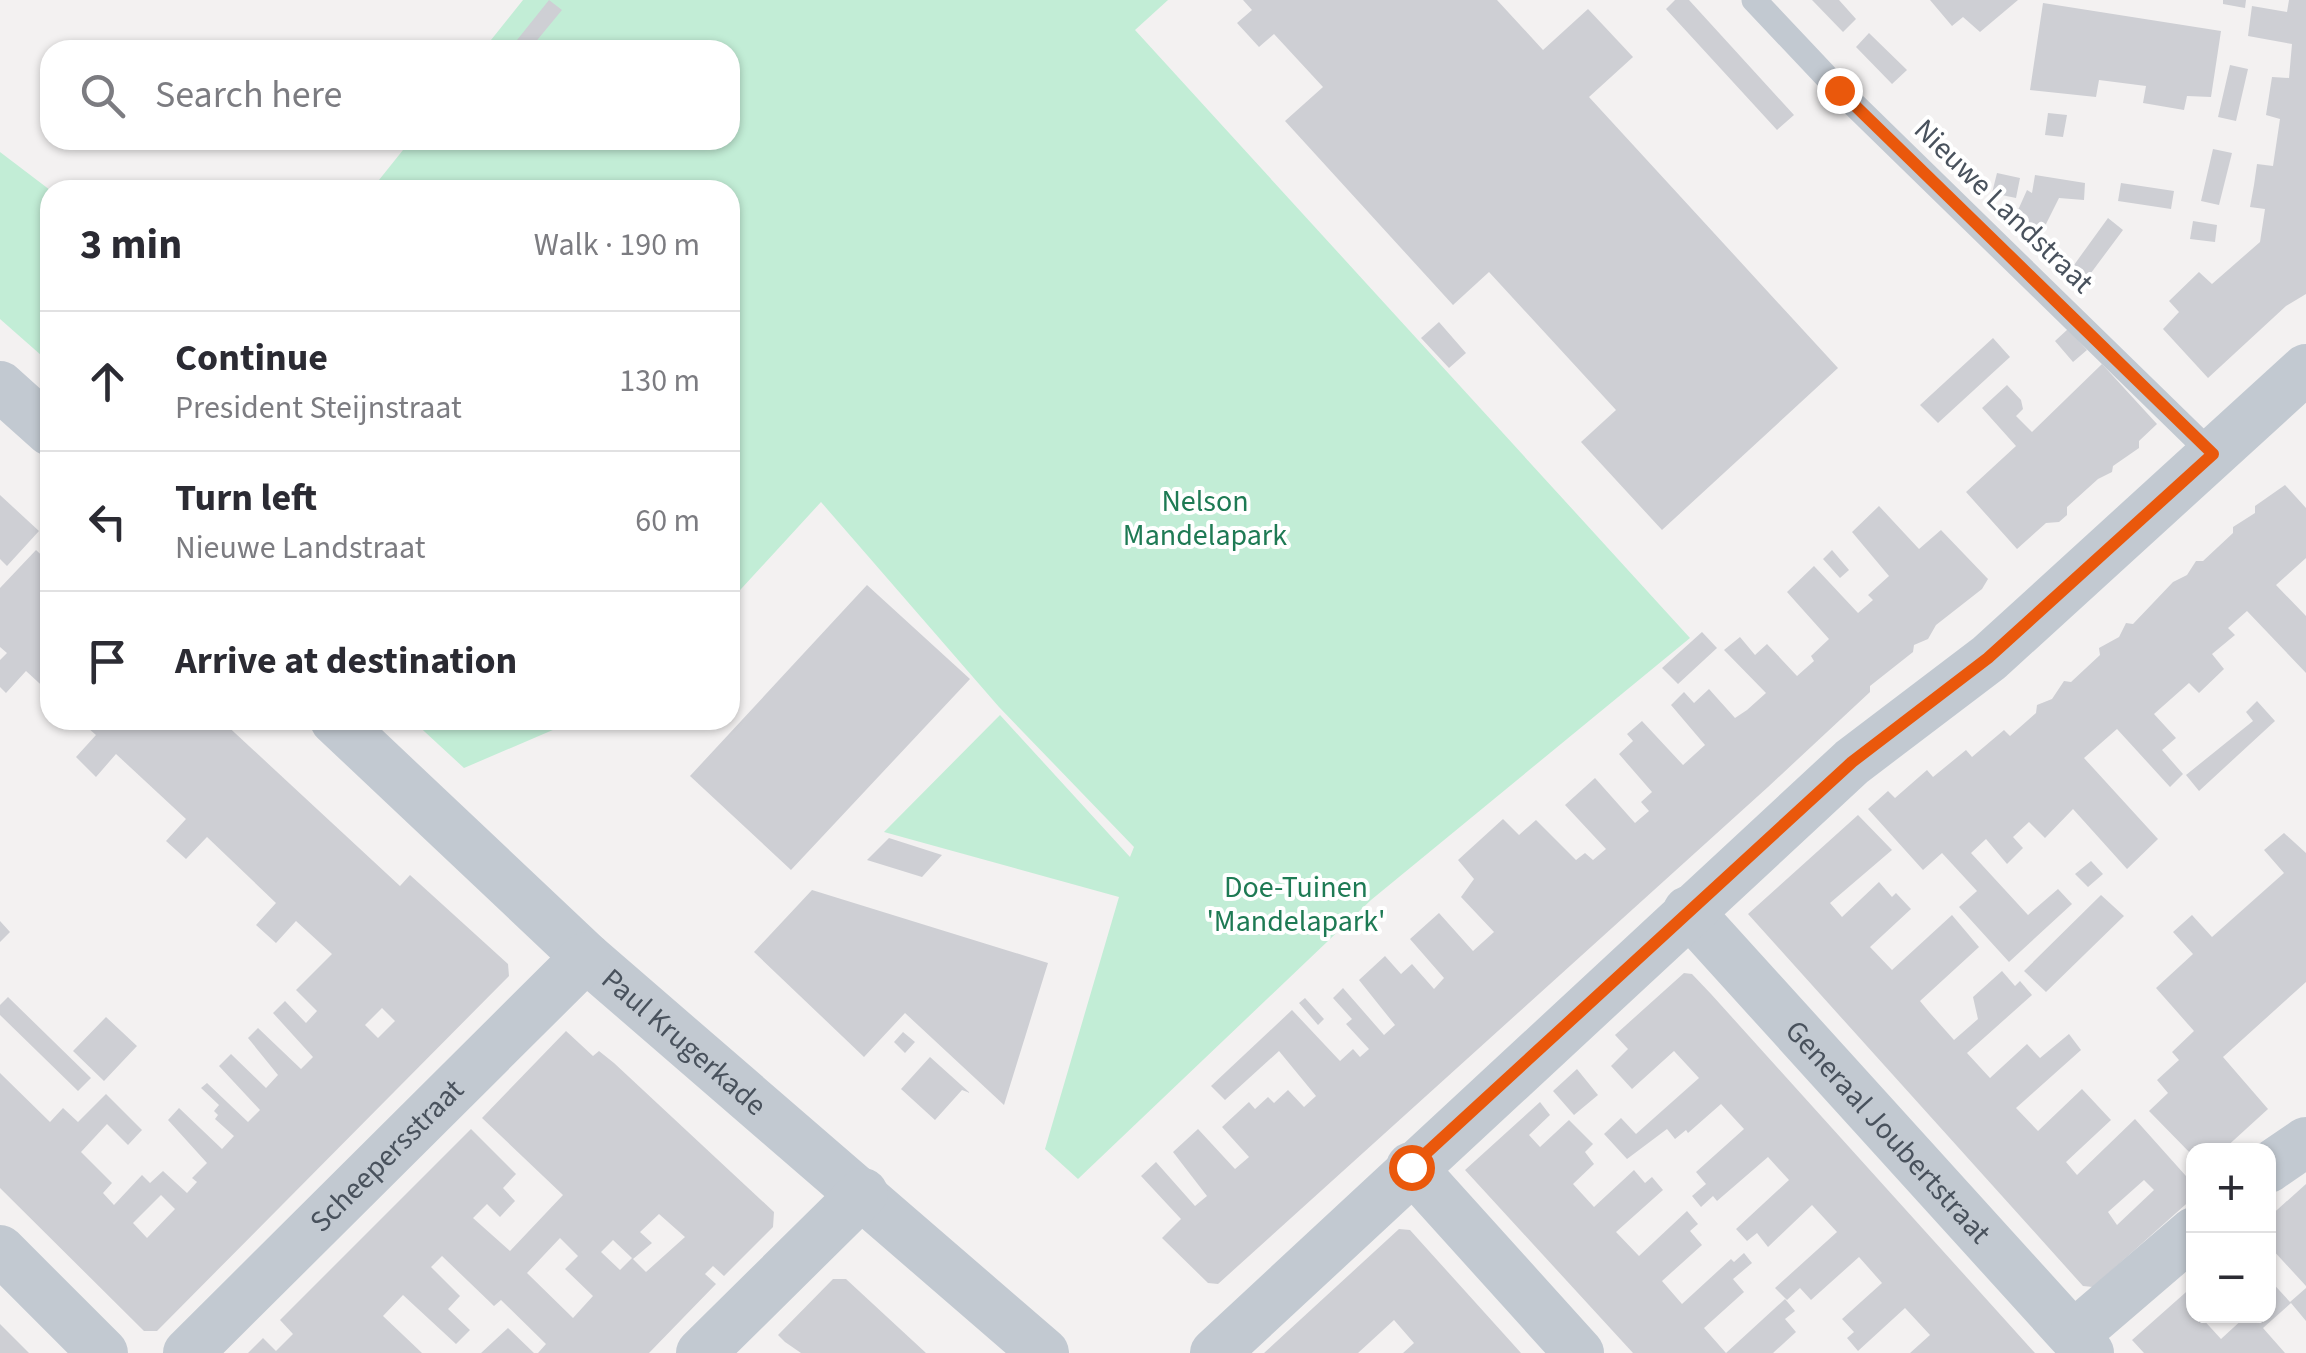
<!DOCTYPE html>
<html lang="en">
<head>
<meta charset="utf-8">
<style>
	:root { --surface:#fff; --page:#f7f7f7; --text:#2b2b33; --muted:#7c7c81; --line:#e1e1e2 }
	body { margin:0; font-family:"Source Sans 3",sans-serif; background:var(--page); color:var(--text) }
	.controls { position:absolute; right:30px; bottom:30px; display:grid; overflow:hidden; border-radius:20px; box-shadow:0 2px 8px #0004 }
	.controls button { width:90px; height:90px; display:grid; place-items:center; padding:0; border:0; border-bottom:2px solid var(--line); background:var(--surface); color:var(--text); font:50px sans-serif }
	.stop { position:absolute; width:30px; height:30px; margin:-22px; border:8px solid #ea580c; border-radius:50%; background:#fff }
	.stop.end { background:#ea580c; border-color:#fff; box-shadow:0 2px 10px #0008 }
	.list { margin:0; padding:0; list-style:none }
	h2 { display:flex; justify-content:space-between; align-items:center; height:130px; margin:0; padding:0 40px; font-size:42px }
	h2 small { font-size:32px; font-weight:400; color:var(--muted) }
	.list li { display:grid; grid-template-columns:65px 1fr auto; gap:30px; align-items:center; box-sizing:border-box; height:140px; padding:0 40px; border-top:2px solid var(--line) }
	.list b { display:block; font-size:38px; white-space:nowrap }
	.list p { margin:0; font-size:32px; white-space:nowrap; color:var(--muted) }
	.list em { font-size:32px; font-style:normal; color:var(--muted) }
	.icon { flex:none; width:55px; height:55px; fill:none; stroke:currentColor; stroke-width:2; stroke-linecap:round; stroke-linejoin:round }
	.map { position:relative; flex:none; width:2306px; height:1353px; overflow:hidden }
	.search { position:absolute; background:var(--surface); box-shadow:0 2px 8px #0004; left:40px; top:40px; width:700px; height:110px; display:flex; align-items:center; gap:25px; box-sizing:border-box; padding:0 35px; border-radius:30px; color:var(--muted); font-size:38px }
	.panel { position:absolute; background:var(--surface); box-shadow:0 2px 8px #0004; left:40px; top:180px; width:700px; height:550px; border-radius:30px }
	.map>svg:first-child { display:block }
	.green { fill:#c2edd6 }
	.building { fill:#cecfd4; fill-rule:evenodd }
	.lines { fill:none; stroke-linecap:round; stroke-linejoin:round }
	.lane { stroke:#c2c9d1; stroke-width:25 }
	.street { stroke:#c2c9d1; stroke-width:50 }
	.route { stroke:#ea580c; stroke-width:12 }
	.labels { text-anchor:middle; stroke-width:8; stroke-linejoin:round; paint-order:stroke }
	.street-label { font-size:30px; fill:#49525d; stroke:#fff }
	.park-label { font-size:30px; fill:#1e7a54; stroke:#fff }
</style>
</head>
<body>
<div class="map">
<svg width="2306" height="1353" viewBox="0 0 2306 1353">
	<rect width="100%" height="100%" fill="#f3f1f1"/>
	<path class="green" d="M523,0H1168L1135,30L1690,638L1371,900L1078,1179L1045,1149L1119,897L884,832L1000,715L1130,857L1134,847L999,707L821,502L730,601V190H371L411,140H730V50H483Z
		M0,152L50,190V363L0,319Z
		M412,720H576L464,768Z"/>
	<path class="building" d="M549,0L562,10L529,50L517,40Z
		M1243,0H1497L1543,50L1588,9L1633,57L1589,97L1838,368L1662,530L1581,442L1616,410L1489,272L1453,305L1285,121L1323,87L1274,34L1259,47L1237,23L1252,10Z
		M1675,0H1689L1794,115L1777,130L1666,9Z
		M1812,0H1839L1856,19L1843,32Z
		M1930,0H2018L1980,32L1963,17L1952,26Z
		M2223,0H2246L2245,8L2223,4Z
		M2289,0H2306V294L2286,306L2208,378L2163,329L2179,312L2169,301L2199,272L2212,284L2260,242L2265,209L2250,207L2254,185L2257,164L2273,166L2280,119L2266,115L2272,77L2289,78L2292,44L2248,36L2252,6L2287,12Z
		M2043,3L2221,31L2211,97L2187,96L2184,110L2143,103L2146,86L2099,80L2096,97L2030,90Z
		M1869,33L1907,70L1892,84L1856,47Z
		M2230,65L2248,69L2236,121L2218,117Z
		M2048,113L2067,115L2063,137L2045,135Z
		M2213,149L2232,153L2219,205L2201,201Z
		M1997,173L2020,178L2016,198L1992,193Z
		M2035,175L2085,183L2084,200L2059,198L2037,242L2014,219L2027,190L2032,193Z
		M2121,183L2174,191L2171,209L2118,201Z
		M2108,218L2123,230L2088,277L2074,265Z
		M2193,221L2217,225L2215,242L2190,239Z
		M1439,322L1466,353L1449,368L1421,338Z
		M2068,329L2087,350L2073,362L2055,341Z
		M1993,338L2010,357L1938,423L1920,405Z
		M2102,364L2157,424L2139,441V448L2113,466L2112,472L2098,479L2067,507V515L2059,522L2046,523L2017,549L1966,492L2016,446L1982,408L2007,385L2021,400L2023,409L2016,416L2032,432Z
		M2285,485L2306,508V558L2276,585L2306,616V673L2247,611L2228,628L2235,635L2212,654L2224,669L2199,693L2189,683L2154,714L2176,738L2162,750L2183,774L2170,787L2117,729L2084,758L2158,839L2127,869L2073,809L2045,838L2029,822L2013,837L2023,848L2007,864L1986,839L1971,853L2028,915L2058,889L2072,904L2009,962L1959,907L1977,891L1942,853L1923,870L1868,809L1888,791L1895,798L1927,770L1933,777L1966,750L1972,757L2004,730L2010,736L2036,713L2037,705L2052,699L2064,681L2071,682L2100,655L2099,648L2119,637L2126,623L2133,624L2173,582L2187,575L2196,561H2203L2233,533V527L2255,513V506Z
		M0,495L39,531L7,566L0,559Z
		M1879,506L1919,549L1941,530L1988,579L1982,589L1936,625L1928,639L1914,645L1913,652L1870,686V692L1768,787L1218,1284L1208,1283L1162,1238L1181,1219L1141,1176L1156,1162L1195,1206L1207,1196L1173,1152L1198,1129L1235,1169L1249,1157L1222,1127L1249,1102L1255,1109L1268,1097L1274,1103L1288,1090L1304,1107L1316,1096L1279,1051L1225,1100L1211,1086L1292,1010L1340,1061L1353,1049L1360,1057L1369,1049L1346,1024L1352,1019L1333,998L1343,988L1384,1035L1395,1025L1359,980L1385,956L1401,974L1412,964L1434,989L1444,978L1410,939L1439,913L1473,951L1494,932L1461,897L1474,879L1458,860L1503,819L1519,835L1536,820L1576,860L1585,853L1593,860L1606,849L1565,805L1595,778L1635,823L1649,811L1641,802L1652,792L1619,754L1633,741L1627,734L1642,721L1683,765L1705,745L1671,705L1684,692L1694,703L1709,689L1735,718L1747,710L1766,693L1724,650L1740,637L1755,655L1767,644L1797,676L1814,661L1811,656L1829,639L1787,592L1814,566L1858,613L1873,600L1868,595L1889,576L1852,532Z
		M36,550L50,563V693L26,671L6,693L0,687V660L7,653L0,647V588Z
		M1832,550L1849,570L1840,578L1823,559Z
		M867,585L970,679L791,870L690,776Z
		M1702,632L1717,648L1678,684L1662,668Z
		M2257,701L2275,721L2199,791L2186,775L2253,721L2246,712Z
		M79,720H221L400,886L410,875L508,964L509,976L157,1331H144L0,1188V1073L50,1122L63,1108L78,1122L106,1094L142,1130L128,1145L107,1124L81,1152L112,1183L103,1193L114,1205L142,1175L150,1183L163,1171L187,1193L197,1182L192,1178L207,1163L168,1120L179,1108L222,1149L234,1136L215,1119L218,1115L214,1111L219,1105L201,1088L207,1083L248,1122L260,1110L219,1066L231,1054L266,1088L278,1075L248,1038L258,1028L301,1069L313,1057L273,1013L285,1001L306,1023L317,1011L296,990L332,954L296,921L276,943L256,925L276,903L207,837L186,859L166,841L186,819L116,754L96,777L76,757L96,735ZM382,1008L395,1021L378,1038L365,1025ZM161,1195L175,1209L147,1238L133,1223Z
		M1858,815L1892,850L1830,903L1842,917L1879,882L1892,897L1896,893L1911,909L1870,947L1892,970L1952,915L1979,947L1920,1001L1930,1013L1954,1040L1978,1019L1973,997L2002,971L2015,986L2020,981L2032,995L1967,1053L1990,1078L2027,1044L2040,1058L2069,1034L2081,1050L2016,1108L2038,1131L2082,1089L2111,1120L2066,1162L2077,1175L2135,1119L2194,1185V1197L2093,1287L2083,1286L1748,914ZM2144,1180L2154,1190L2117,1225L2108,1212Z
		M2284,833L2306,853V982L2223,1057L2268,1109L2223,1150H2194V1157L2149,1111L2168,1093L2157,1080L2179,1060L2172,1052L2194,1031L2156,988L2193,954L2173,932L2192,915L2212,937L2284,873L2264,850Z
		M889,838L942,855L922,877L867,860Z
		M2091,861L2103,874L2088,887L2075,874Z
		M812,890L1048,963L1004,1105L905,1013L864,1057L754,952Z
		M2101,895L2124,916L2046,992L2024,971Z
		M0,921L10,932L0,942Z
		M1684,973L1692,974L1711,994L2035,1353H1910L1930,1335L1905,1308L1858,1351L1847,1338L1854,1332L1842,1319L1882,1283L1859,1257L1811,1300L1800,1288L1787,1300L1775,1288L1837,1232L1812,1205L1768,1247L1757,1233L1747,1241L1736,1229L1789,1180L1768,1157L1717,1201L1713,1196L1701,1207L1692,1196L1706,1184L1696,1172L1744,1129L1721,1104L1688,1133L1686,1130L1675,1139L1667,1129L1627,1159L1604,1134L1621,1118L1636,1134L1699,1078L1674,1051L1632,1089L1611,1066L1628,1049L1615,1035Z
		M8,997L91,1078L78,1091L0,1015V1005Z
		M1305,998L1324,1019L1318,1025L1299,1003Z
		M106,1017L137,1046L104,1081L73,1051Z
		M566,1031L593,1056L599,1051L614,1063L774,1212L773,1227L724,1276L713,1266L705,1274L716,1284L649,1353H538L546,1344L501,1300L494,1306L442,1256L431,1267L460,1296L448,1309L470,1330L456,1344L403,1295L383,1316L422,1353H248L263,1338L276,1351L293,1334L280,1320L471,1129L516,1174L503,1188L515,1201L500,1217L487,1204L473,1218L510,1251L563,1195L482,1118ZM659,1214L685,1237L646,1272L633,1259L652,1243L640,1232ZM560,1238L578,1256L565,1269L593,1296L573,1318L527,1273ZM613,1240L632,1258L620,1270L601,1252Z
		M903,1032L915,1042L905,1053L894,1042Z
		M930,1057L970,1093L962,1090L935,1120L901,1089Z
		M1577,1069L1598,1095L1574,1115L1553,1091Z
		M1540,1102L1550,1115L1529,1135L1540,1147L1569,1120L1593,1144L1585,1152L1594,1164L1573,1184L1594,1207L1634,1170L1645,1183L1652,1177L1663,1190L1616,1232L1639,1256L1687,1211L1698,1224L1690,1231L1702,1245L1662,1281L1682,1304L1731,1259L1734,1262L1744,1253L1752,1263L1733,1279L1744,1292L1704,1328L1726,1353H1633L1465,1170Z
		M2306,1184V1286L2271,1248L2268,1251V1218Z
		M1399,1229L1410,1230L1521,1353H1403L1414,1343L1394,1320L1358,1353H1264Z
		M2268,1278L2290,1302L2306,1288V1321L2291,1303L2263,1328L2285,1353H2144L2132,1340L2194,1285V1316H2200L2221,1339L2246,1316H2268Z
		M833,1279H846L926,1353H801L785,1342L778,1335Z
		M1785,1299L1795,1311L1785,1319L1796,1332L1773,1353H1726Z
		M0,1324L29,1353H0Z
		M508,1328L534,1353H481Z"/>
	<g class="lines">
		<path class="lane" d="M1754,0L1839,90L2213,455"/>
		<g class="street">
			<path d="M0,386L50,431"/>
			<path id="s1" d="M335,720L586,957L1044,1353"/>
			<path id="s2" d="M1688,911L2089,1353"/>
			<path d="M1411,1167L1579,1353"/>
			<path d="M2268,1168L2306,1142"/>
			<path d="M0,1250L103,1353"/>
			<path d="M2074,1335L2194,1232"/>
			<path id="s3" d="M188,1353L586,957"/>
			<path d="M701,1353L863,1193"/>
			<path d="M1215,1353L1852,762L1989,658L2306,369"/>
		</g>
	</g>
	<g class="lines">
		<path class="route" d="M1411,1167L1852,762L1988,658L2213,454L1839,90"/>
	</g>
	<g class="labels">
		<g class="street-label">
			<text transform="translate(2004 206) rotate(44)" y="10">Nieuwe Landstraat</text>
			<text dy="10" stroke="none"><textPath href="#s1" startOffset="475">Paul Krugerkade</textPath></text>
			<text dy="10" stroke="none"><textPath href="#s2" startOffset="298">Generaal Joubertstraat</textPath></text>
			<text dy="10" stroke="none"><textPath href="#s3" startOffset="280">Scheepersstraat</textPath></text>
		</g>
		<g class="park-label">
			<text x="1205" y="511">Nelson<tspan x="1205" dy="34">Mandelapark</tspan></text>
			<text x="1296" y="897">Doe-Tuinen<tspan x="1296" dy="34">'Mandelapark'</tspan></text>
		</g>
	</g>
</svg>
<div class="controls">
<button>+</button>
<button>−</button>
</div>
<div class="stop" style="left:1411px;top:1167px"></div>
<div class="stop end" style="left:1839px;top:90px"></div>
<div class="search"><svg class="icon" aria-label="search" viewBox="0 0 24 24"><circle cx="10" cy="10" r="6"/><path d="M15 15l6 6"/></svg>Search here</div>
<section class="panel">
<h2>3 min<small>Walk · 190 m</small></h2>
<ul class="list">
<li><svg class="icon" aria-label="ahead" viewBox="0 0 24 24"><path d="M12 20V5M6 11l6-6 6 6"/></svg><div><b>Continue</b><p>President Steijnstraat</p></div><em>130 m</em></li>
<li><svg class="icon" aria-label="left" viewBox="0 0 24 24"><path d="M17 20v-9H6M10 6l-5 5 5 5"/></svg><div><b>Turn left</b><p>Nieuwe Landstraat</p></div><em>60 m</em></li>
<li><svg class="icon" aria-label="arrive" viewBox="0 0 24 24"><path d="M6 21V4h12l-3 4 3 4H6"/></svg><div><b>Arrive at destination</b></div></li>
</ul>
</section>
</div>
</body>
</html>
